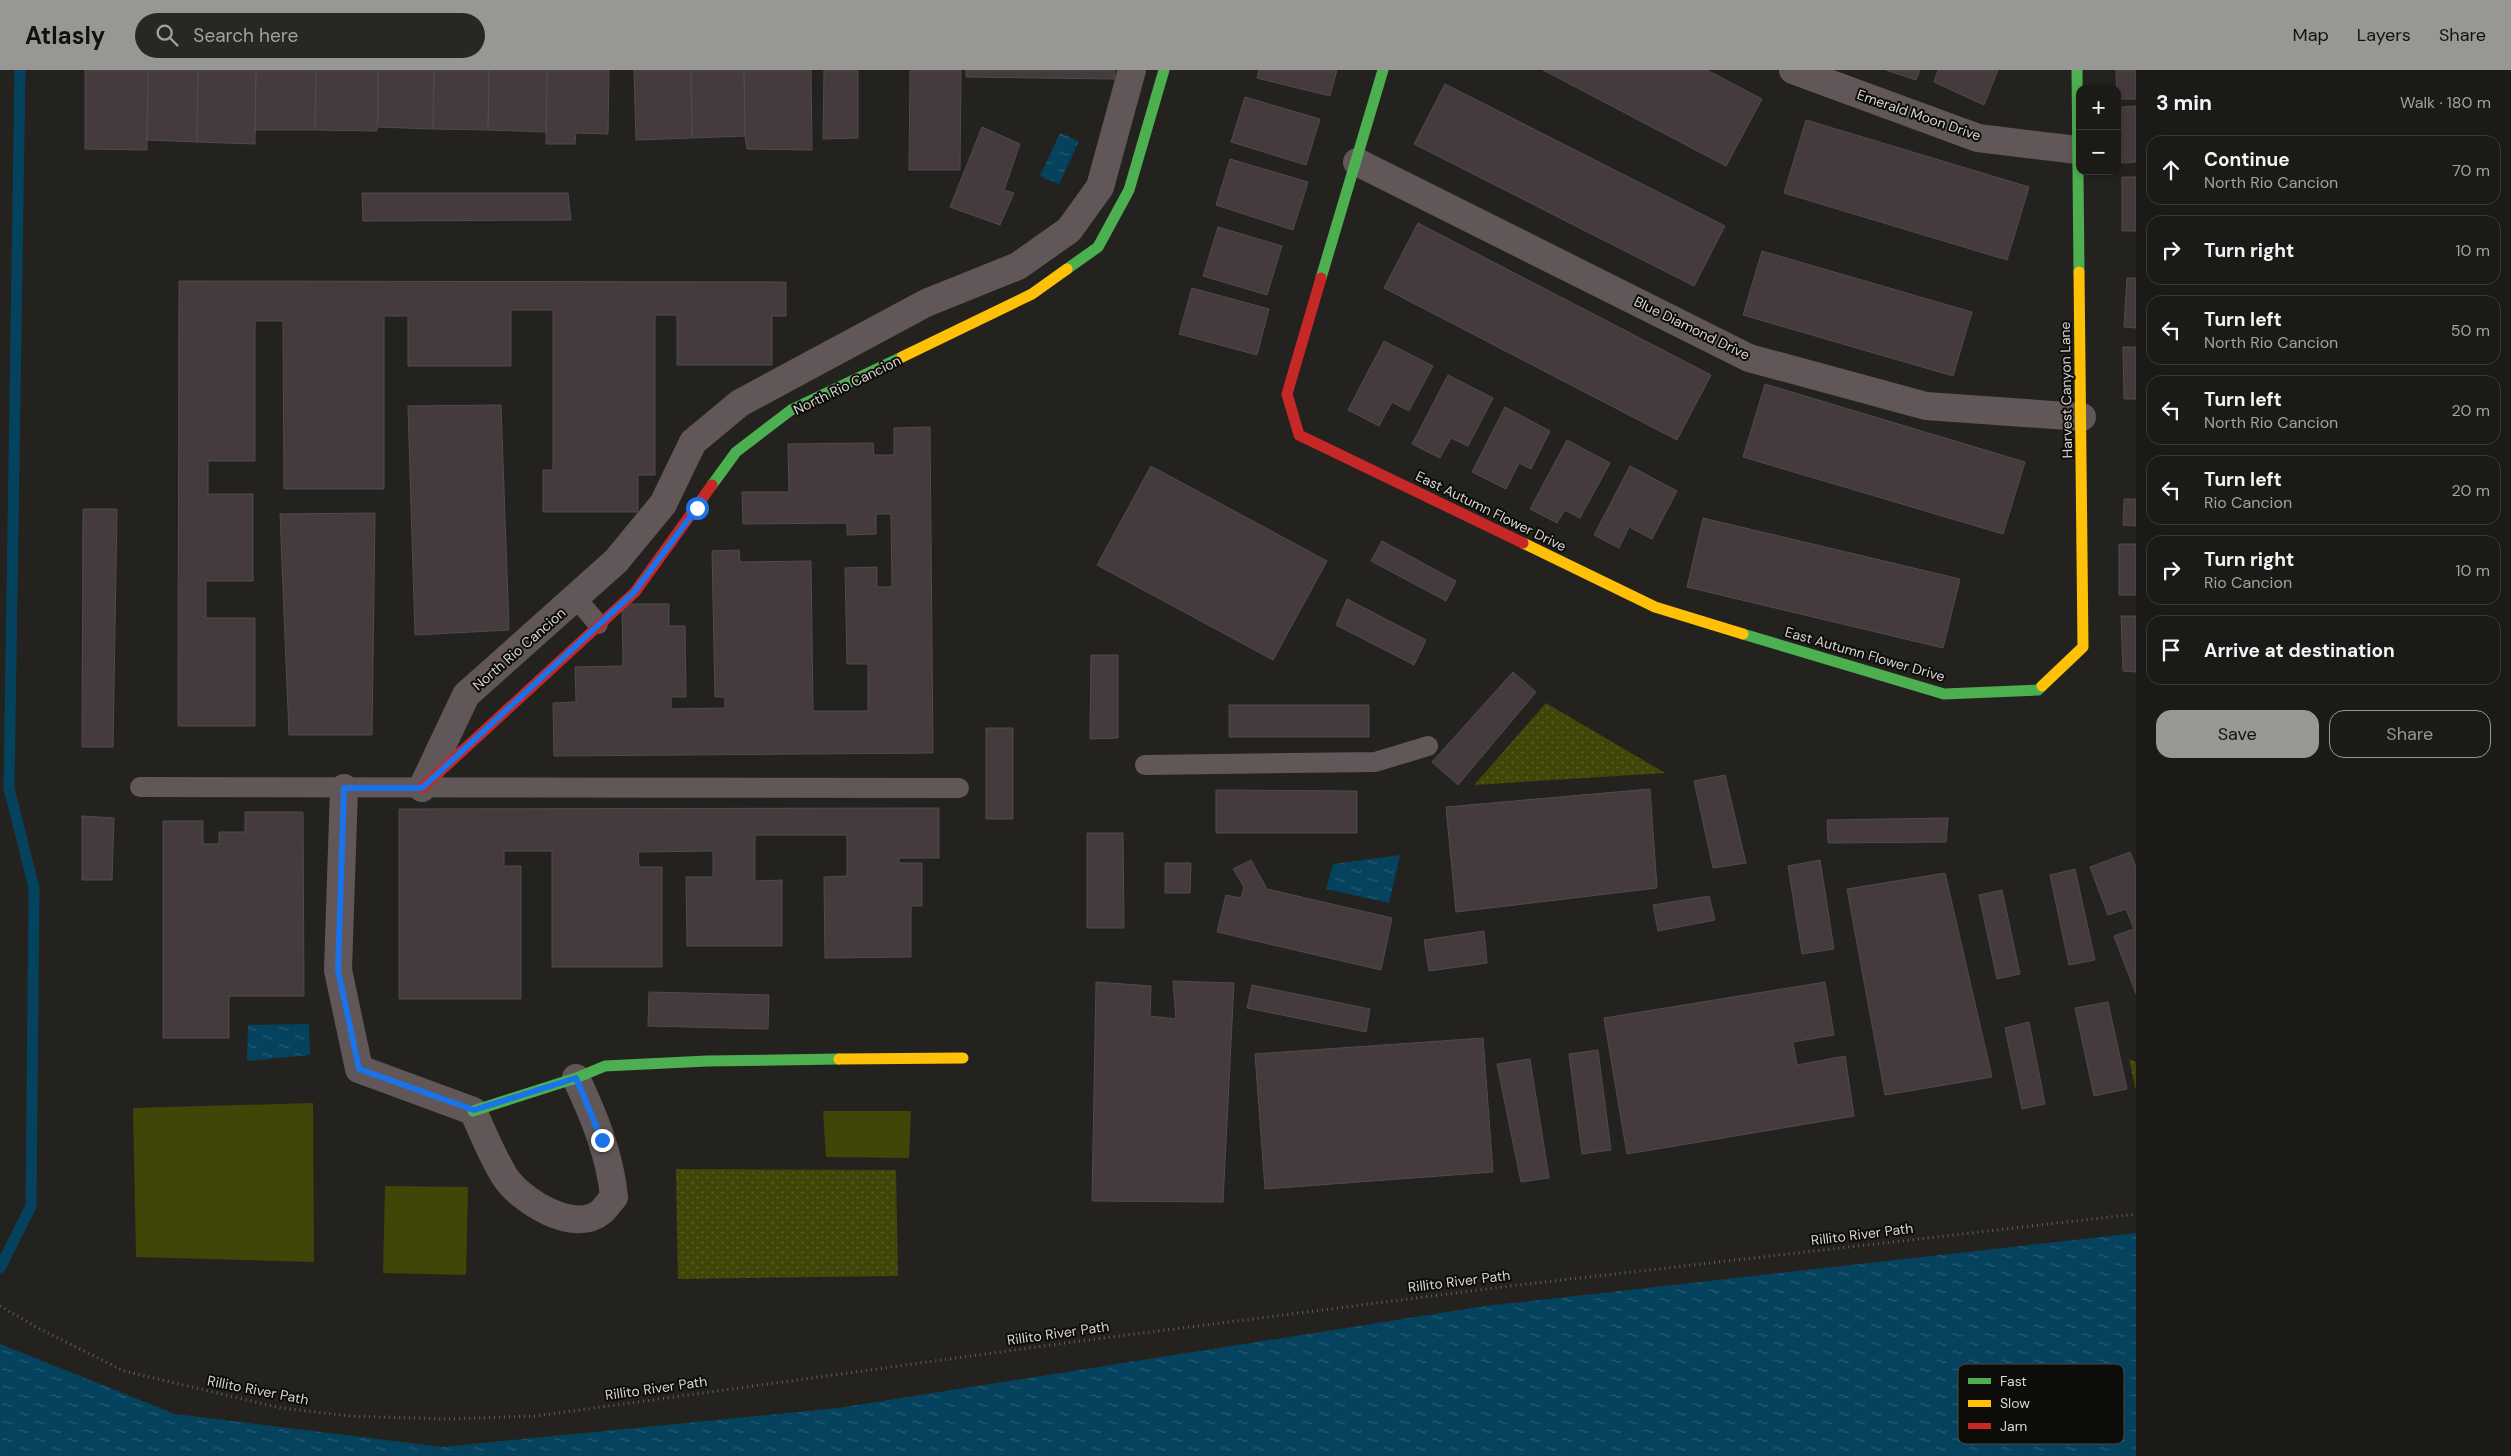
<!DOCTYPE html>
<html lang="en">
<head>
<meta charset="utf-8">
<style>
	:root { --surface:#1b1a16; --page:#282723; --text:#f1f3f6; --muted:#a0a1a1; --line:#393835; --accent:#999793 }
	body { margin:0; font-family:"DM Sans",sans-serif; background:var(--page); color:var(--text) }
	.controls { position:absolute; right:15px; top:15px; display:grid; overflow:hidden; border-radius:10px; box-shadow:0 2px 8px #0003 }
	.controls button { width:45px; height:45px; display:grid; place-items:center; padding:0; border:0; border-bottom:1px solid var(--line); background:var(--surface); color:var(--text); font:25px sans-serif }
	.stop { position:absolute; width:15px; height:15px; margin:-11px; border:4px solid #1a73e8; border-radius:50%; background:#fff }
	.stop.end { background:#1a73e8; border-color:#fff; box-shadow:0 1px 5px #0008 }
	.list { margin:0; padding:0; list-style:none }
	h2 { display:flex; justify-content:space-between; align-items:center; height:65px; margin:0; padding:0 20px; font-size:21px }
	h2 small { font-size:16px; font-weight:400; color:var(--muted) }
	.list li { display:grid; grid-template-columns:32px 1fr auto; gap:15px; align-items:center; box-sizing:border-box; height:70px; margin:0 10px 10px; padding:0 10px; border:1px solid var(--line); border-radius:15px }
	.list b { display:block; font-size:19px; white-space:nowrap }
	.list p { margin:0; font-size:16px; white-space:nowrap; color:var(--muted) }
	.list em { font-size:16px; font-style:normal; color:var(--muted) }
	.actions { display:flex; gap:10px; padding:15px 20px }
	.actions a { flex:1; padding:11px 0; border:1px solid var(--accent); border-radius:15px; text-align:center; font-size:18px; color:var(--accent) }
	.actions .main { background:var(--accent); color:#111 }
	.icon { flex:none; width:28px; height:28px; fill:none; stroke:currentColor; stroke-width:2; stroke-linecap:round; stroke-linejoin:round }
	.map { position:relative; flex:none; width:2136px; height:1386px; overflow:hidden }
	header { display:flex; align-items:center; gap:30px; box-sizing:border-box; height:70px; padding:0 25px; background:var(--accent); color:#111 }
	header strong { font-size:24px }
	nav { display:flex; gap:28px; margin-inline-start:auto; font-size:18px }
	.search { width:350px; height:45px; background:var(--page); display:flex; align-items:center; gap:12px; box-sizing:border-box; padding:0 18px; border-radius:28px; color:var(--muted); font-size:19px }
	main { display:flex }
	aside { flex:1; background:var(--surface) }
	.map>svg:first-child { display:block }
	.grass { fill:url(#grass-dots) }
	.pitch { fill:#414508 }
	.water { fill:url(#water-ripples) }
	.lines { fill:none; stroke-linecap:round; stroke-linejoin:round }
	.stream { stroke:#05425d; stroke-width:11 }
	.building { fill:#453a3e; stroke:#4e4c4b }
	.path { stroke:#655f5f; stroke-width:3; stroke-dasharray:1 4; stroke-linecap:butt }
	.lane { stroke:#615759; stroke-width:20 }
	.street { stroke:#615759; stroke-width:28 }
	.fast { stroke:#4caf50; stroke-width:11 }
	.slow { stroke:#ffc107; stroke-width:11 }
	.jam { stroke:#c62828; stroke-width:11 }
	.route { stroke:#1a73e8; stroke-width:6 }
	.labels { text-anchor:middle; stroke-width:4; stroke-linejoin:round; paint-order:stroke }
	.street-label { font-size:14px; fill:#d8d6d2; stroke:#0d0c09 }
	.key { fill:#0d0c09; stroke:#4a4945; stroke-width:1 }
	.key-label { font-size:14px; fill:#d8d6d2 }
</style>
</head>
<body>
<header>
<strong>Atlasly</strong>
<div class="search"><svg class="icon" aria-label="search" viewBox="0 0 24 24"><circle cx="10" cy="10" r="6"/><path d="M15 15l6 6"/></svg>Search here</div>
<nav><a>Map</a><a>Layers</a><a>Share</a></nav>
</header>
<main>
<div class="map">
<svg width="2136" height="1386" viewBox="0 0 2136 1386">
	<defs>
		<pattern id="grass-dots" width="8" height="8" patternUnits="userSpaceOnUse" patternTransform="scale(1.25)"><rect width="8" height="8" fill="#414508"/><path d="M2 2h.1M6 6h.1" fill="none" stroke="#5c5f2b" stroke-width="1.8" stroke-linecap="round"/></pattern>
		<pattern id="water-ripples" width="26" height="14" patternUnits="userSpaceOnUse" patternTransform="scale(1.25)"><rect width="26" height="14" fill="#05425d"/><path d="M2 4q2-2 4 0t4 0M15 11q2-2 4 0t4 0" fill="none" stroke="#295d73"/></pattern>
	</defs>
	<rect width="100%" height="100%" fill="#24221e"/>
	<path class="grass" d="M1546,633L1665,703L1474,715Z
		M2129,989L2136,992V1021Z
		M676,1099L896,1100L898,1206L678,1209Z"/>
	<path class="pitch" d="M313,1033L314,1192L136,1187L133,1038Z
		M823,1041H911L909,1088L826,1087Z
		M385,1116L468,1117L466,1205L383,1203Z"/>
	<path class="water" d="M1060,63L1079,71L1059,114L1040,106Z
		M1400,785L1389,833L1326,819L1333,794Z
		M309,954L310,985L247,991L248,955Z
		M2136,1163V1386H0V1274L175,1344L442,1377L838,1338L1485,1236Z"/>
	<g class="lines">
		<path class="stream" d="M0,1198L31,1136L34,818L9,718L20,0"/>
	</g>
	<path class="building" d="M85,0H148L147,80L85,79Z
		M148,0H198L197,72L147,70Z
		M198,0H256L255,74L197,72Z
		M256,0H316L315,60H255Z
		M316,0H378L377,61L315,60Z
		M378,0H434L433,59L378,57Z
		M434,0H489L488,60L433,59Z
		M489,0H547L546,62L488,60Z
		M547,0H609L608,64L576,63L575,74H546Z
		M634,0H691L692,68L636,70Z
		M691,0H744L745,66L692,68Z
		M744,0H811L812,80L747,79L745,66Z
		M824,0H858V68L823,69Z
		M910,0H961L960,100H909Z
		M966,0H1115V9L966,7Z
		M1259,0H1337L1330,26L1257,8Z
		M1543,0H1707L1762,29L1726,96Z
		M1886,0H1920L1916,10Z
		M1938,0H1998L1984,35L1934,12Z
		M2116,0H2136V29H2117Z
		M1445,14L1725,156L1694,216L1414,74Z
		M1245,27L1320,49L1306,95L1231,72Z
		M2136,36V92L2121,93L2120,37Z
		M1806,50L2029,117L2007,190L1784,123Z
		M982,57L1020,74L1004,120L1014,123L1000,155L950,137Z
		M1230,89L1308,112L1293,160L1216,135Z
		M2122,107H2136V161H2122Z
		M362,123H568L571,150L363,151Z
		M1418,153L1711,305L1677,370L1384,218Z
		M1218,157L1282,176L1267,225L1203,206Z
		M1762,181L1972,242L1953,306L1743,245Z
		M2127,208H2136V258L2124,257Z
		M179,211L786,212V246H772V295H677V245H655V405H638V442H543V400H553V240H511V296H408V246H384V419H284L283,251H255V391H208V424H253V511H206V548H255V656H178Z
		M1192,218L1269,239L1257,285L1179,264Z
		M1384,271L1433,296L1409,341L1392,332L1379,356L1348,340Z
		M2123,277H2136V329H2124Z
		M1448,305L1493,328L1468,376L1451,368L1440,388L1412,374Z
		M1765,314L2025,392L2003,464L1743,387Z
		M501,335L509,560L415,565L408,336Z
		M1505,337L1550,361L1531,399L1519,393L1506,419L1472,402Z
		M930,357L933,683L554,686L553,633L576,632L575,597L623,596L622,534H669V556H685L686,627H671V639L725,638V627H715L712,481L739,480L740,492L811,491L813,641H868V594H847L845,498L877,497V517H892L891,444H876V464L847,465V453L743,454L742,422H789L788,374L873,373L874,385H894V358Z
		M1567,370L1610,393L1580,448L1565,440L1557,453L1530,439Z
		M1151,396L1327,491L1273,590L1097,495Z
		M1630,396L1677,421L1652,469L1629,457L1619,478L1594,465Z
		M2124,429H2136V456L2123,455Z
		M83,439H117L113,677H82Z
		M375,443L372,665H289L280,444Z
		M1703,448L1960,509L1943,578L1687,517Z
		M1382,471L1456,511L1446,531L1371,491Z
		M2119,474H2136V525H2119Z
		M1347,529L1426,570L1414,595L1336,555Z
		M2121,546H2136V602L2123,601Z
		M1091,585H1118V668L1090,669Z
		M1513,602L1536,622L1458,715L1432,692Z
		M1229,635H1369V667H1229Z
		M986,658H1013V749H986Z
		M1725,705L1746,793L1713,798L1694,711Z
		M1650,719L1657,818L1456,842L1446,737Z
		M1216,720L1357,721V763H1216Z
		M939,738V788H899V793H922V836H911V887L825,888L824,807L847,806V765H755V811L782,810V876H687L686,807H713V781L638,782L639,797H662V897H552V781H504V796H521V929H399V739Z
		M245,742H303L304,926H229V968H163V751H203V774H219V762H245Z
		M82,746L114,748L112,810H82Z
		M1948,748L1946,772L1828,773L1827,750Z
		M1087,763H1123L1124,858H1087Z
		M2130,782L2136,797V924L2114,866L2134,859L2126,839L2108,845L2090,797Z
		M1251,790L1267,819L1392,848L1381,900L1217,862L1226,825L1241,828L1244,817L1233,799Z
		M1820,790L1834,879L1802,884L1788,796Z
		M1165,793H1191L1190,823H1165Z
		M2075,799L2095,890L2069,895L2050,805Z
		M1945,803L1992,1007L1885,1025L1847,819Z
		M2002,820L2020,904L1997,909L1979,825Z
		M1709,826L1715,850L1658,861L1653,835Z
		M1484,861L1487,893L1429,901L1424,870Z
		M1173,911L1234,913L1223,1132L1092,1131L1096,912L1151,916L1150,946L1176,949Z
		M1825,912L1834,965L1793,972L1797,995L1845,986L1854,1046L1627,1084L1604,948Z
		M1252,915L1370,939L1366,962L1247,938Z
		M649,922L769,925L768,959L648,956Z
		M2108,932L2127,1019L2094,1026L2075,938Z
		M2029,952L2045,1034L2022,1039L2005,958Z
		M1483,968L1493,1102L1265,1119L1255,984Z
		M1598,980L1611,1080L1582,1084L1569,984Z
		M1530,989L1549,1108L1521,1112L1497,994Z"/>
	<g class="lines">
		<path class="path" d="M0,1236L40,1259L124,1301L281,1338L350,1346L445,1349L536,1346L1080,1271L1510,1216L2136,1144"/>
		<path class="lane" d="M576,528L598,554
			M1145,695L1375,692L1428,676
			M140,717L959,718"/>
		<path class="street" d="M1793,0L1978,68L2077,80
			M1357,92L1749,288L1926,336L2082,347
			M344,718L338,900L359,999L473,1041C483,1063 492,1086 505,1107C521,1131 574,1164 601,1142C606,1138 610,1131 614,1127C610,1085 594,1046 576,1008
			M422,718L466,625L616,491L663,434L693,372L740,333L926,233L1018,196L1069,160L1100,117L1132,0"/>
		<path class="fast" d="M2077,0L2079,202
			M1067,199L1098,177L1129,120L1164,0
			M1321,208L1383,0
			M712,415L736,382L791,340L902,287
			M1743,564L1944,624L2038,620L2042,616
			M473,1041L576,1008L605,996L707,991L839,989"/>
		<path class="slow" d="M902,287L1032,224L1067,199
			M1523,473L1655,537L1743,564
			M2042,616L2083,577L2079,202
			M839,989L963,988"/>
		<path class="jam" d="M1321,208L1287,324L1299,365L1523,473
			M422,718L635,522L712,415"/>
	</g>
	<g class="lines">
		<path class="route" d="M602,1070L576,1008L474,1040L359,999L338,900L344,718H422L634,522L697,438"/>
	</g>
	<g class="labels">
		<g class="street-label">
			<text transform="translate(1919 45) rotate(19)" y="5">Emerald Moon Drive</text>
			<text transform="translate(1692 258) rotate(26)" y="5">Blue Diamond Drive</text>
			<text transform="translate(847 315) rotate(-26)" y="5">North Rio Cancion</text>
			<text transform="translate(2066 320) rotate(-91)" y="5">Harvest Canyon Lane</text>
			<text transform="translate(1491 441) rotate(26)" y="5">East Autumn Flower Drive</text>
			<text transform="translate(519 579) rotate(-41)" y="5">North Rio Cancion</text>
			<text transform="translate(1865 584) rotate(16)" y="5">East Autumn Flower Drive</text>
			<text transform="translate(1862 1164) rotate(-7)" y="5">Rillito River Path</text>
			<text transform="translate(1459 1211) rotate(-7)" y="5">Rillito River Path</text>
			<text transform="translate(1058 1263) rotate(-8)" y="5">Rillito River Path</text>
			<text transform="translate(656 1318) rotate(-8)" y="5">Rillito River Path</text>
			<text transform="translate(258 1320) rotate(11)" y="5">Rillito River Path</text>
		</g>
	</g>
	<rect x="1958" y="1294" width="166" height="80" rx="8" class="key"/>
	<rect x="1968" y="1308" width="23" height="6" fill="#4caf50"/>
	<rect x="1968" y="1330" width="23" height="7" fill="#ffc107"/>
	<rect x="1968" y="1353" width="23" height="6" fill="#c62828"/>
	<g class="key-label">
		<text x="2000" y="1316">Fast</text>
		<text x="2000" y="1338">Slow</text>
		<text x="2000" y="1361">Jam</text>
	</g>
</svg>
<div class="controls">
<button>+</button>
<button>−</button>
</div>
<div class="stop" style="left:697px;top:438px"></div>
<div class="stop end" style="left:602px;top:1070px"></div>
</div>
<aside>
<h2>3 min<small>Walk · 180 m</small></h2>
<ul class="list">
<li><svg class="icon" aria-label="ahead" viewBox="0 0 24 24"><path d="M12 20V5M6 11l6-6 6 6"/></svg><div><b>Continue</b><p>North Rio Cancion</p></div><em>70 m</em></li>
<li><svg class="icon" aria-label="right" viewBox="0 0 24 24"><path d="M7 20v-9h11M14 6l5 5-5 5"/></svg><div><b>Turn right</b></div><em>10 m</em></li>
<li><svg class="icon" aria-label="left" viewBox="0 0 24 24"><path d="M17 20v-9H6M10 6l-5 5 5 5"/></svg><div><b>Turn left</b><p>North Rio Cancion</p></div><em>50 m</em></li>
<li><svg class="icon" aria-label="left" viewBox="0 0 24 24"><path d="M17 20v-9H6M10 6l-5 5 5 5"/></svg><div><b>Turn left</b><p>North Rio Cancion</p></div><em>20 m</em></li>
<li><svg class="icon" aria-label="left" viewBox="0 0 24 24"><path d="M17 20v-9H6M10 6l-5 5 5 5"/></svg><div><b>Turn left</b><p>Rio Cancion</p></div><em>20 m</em></li>
<li><svg class="icon" aria-label="right" viewBox="0 0 24 24"><path d="M7 20v-9h11M14 6l5 5-5 5"/></svg><div><b>Turn right</b><p>Rio Cancion</p></div><em>10 m</em></li>
<li><svg class="icon" aria-label="arrive" viewBox="0 0 24 24"><path d="M6 21V4h12l-3 4 3 4H6"/></svg><div><b>Arrive at destination</b></div></li>
</ul>
<div class="actions"><a class="main">Save</a><a>Share</a></div>
</aside>
</main>
</body>
</html>
